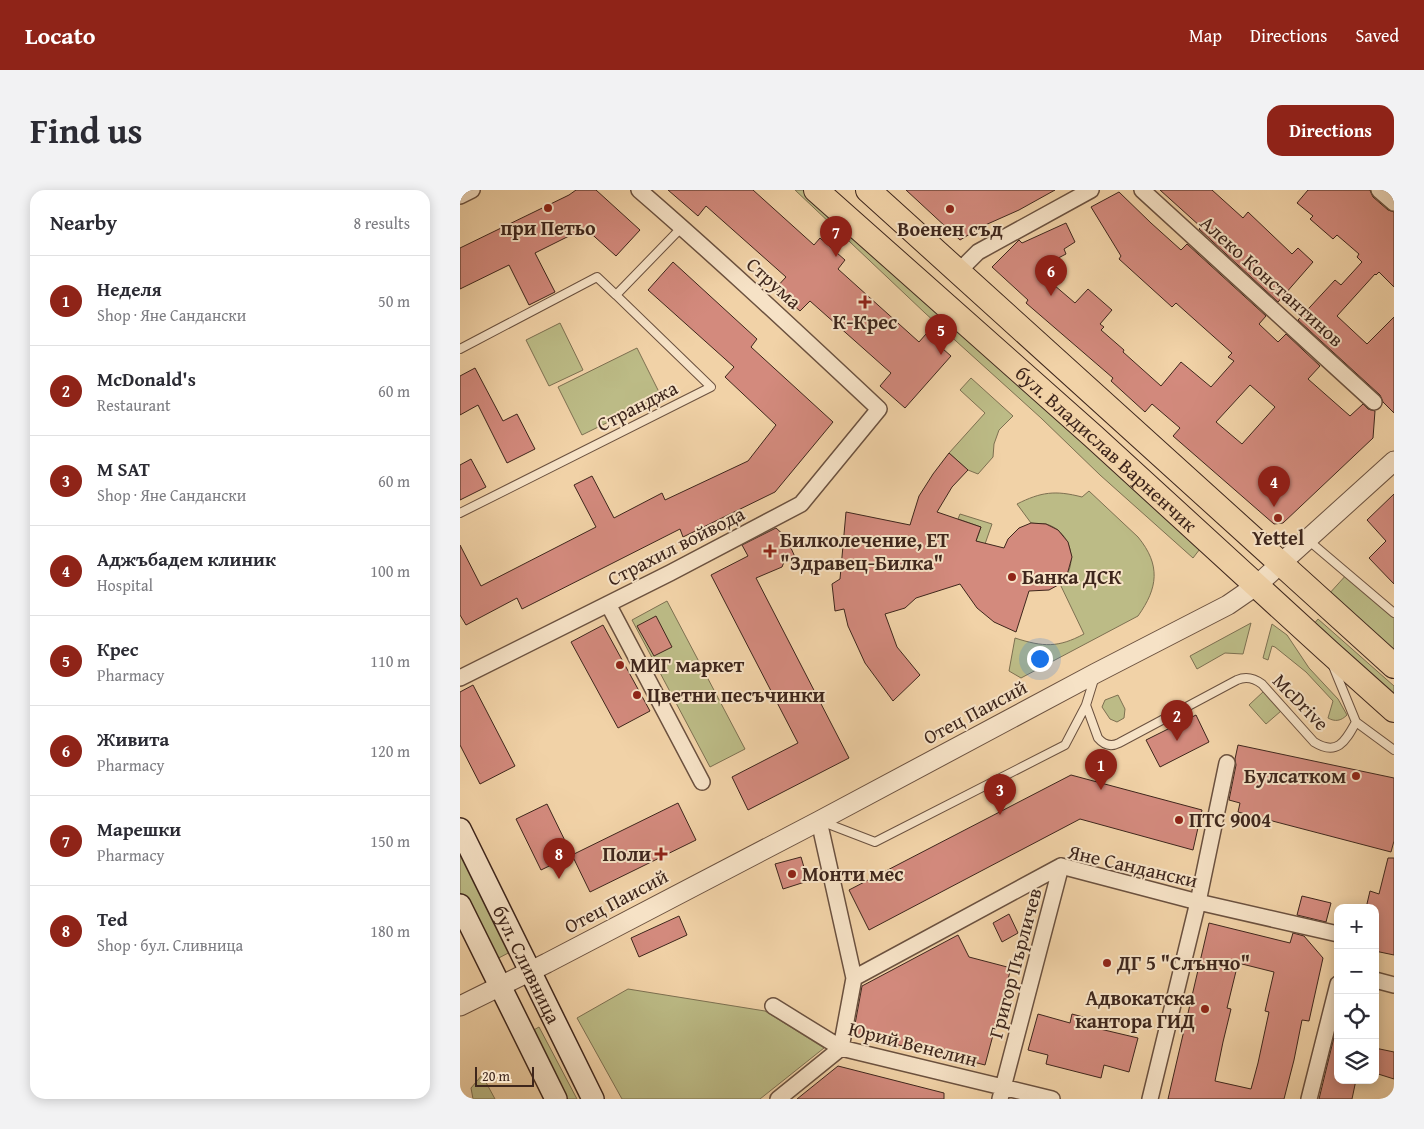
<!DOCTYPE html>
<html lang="en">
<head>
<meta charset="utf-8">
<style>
	:root { --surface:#fff; --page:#f2f2f3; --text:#2b2b33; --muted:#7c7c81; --line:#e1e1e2; --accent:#8f2418 }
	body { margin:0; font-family:"Gentium Book Plus",serif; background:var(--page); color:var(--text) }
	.controls { position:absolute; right:15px; bottom:15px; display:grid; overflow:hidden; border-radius:10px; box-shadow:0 2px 12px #0003 }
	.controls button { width:45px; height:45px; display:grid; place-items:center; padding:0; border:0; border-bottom:1px solid var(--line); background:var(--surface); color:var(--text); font:25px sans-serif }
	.scale { position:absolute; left:15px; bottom:12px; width:59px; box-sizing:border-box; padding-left:5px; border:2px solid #3e261c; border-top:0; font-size:14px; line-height:18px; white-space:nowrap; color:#3e261c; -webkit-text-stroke:4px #f6e2c6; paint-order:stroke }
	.you { position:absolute; left:579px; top:468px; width:18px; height:18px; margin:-12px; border:4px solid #fff; border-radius:50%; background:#1a73e8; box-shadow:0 0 0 8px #1a73e833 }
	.badge { display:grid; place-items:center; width:32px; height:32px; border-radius:50%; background:var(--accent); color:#fff; font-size:16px; font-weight:700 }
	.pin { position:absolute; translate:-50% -41px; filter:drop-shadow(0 1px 2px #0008) }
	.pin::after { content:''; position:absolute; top:26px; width:18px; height:15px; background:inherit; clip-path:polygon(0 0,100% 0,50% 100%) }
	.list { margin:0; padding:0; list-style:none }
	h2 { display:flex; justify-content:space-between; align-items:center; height:65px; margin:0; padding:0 20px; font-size:21px }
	h2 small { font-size:16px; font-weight:400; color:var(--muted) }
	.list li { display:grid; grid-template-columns:32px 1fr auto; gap:15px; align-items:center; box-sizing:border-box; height:90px; padding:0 20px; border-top:1px solid var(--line) }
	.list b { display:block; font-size:19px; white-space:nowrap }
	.list p { margin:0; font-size:16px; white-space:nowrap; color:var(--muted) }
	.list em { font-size:16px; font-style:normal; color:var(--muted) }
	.icon { flex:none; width:28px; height:28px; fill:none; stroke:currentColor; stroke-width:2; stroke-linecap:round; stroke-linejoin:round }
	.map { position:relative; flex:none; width:934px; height:909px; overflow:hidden; border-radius:15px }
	header { display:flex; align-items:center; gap:30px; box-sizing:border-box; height:70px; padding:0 25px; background:var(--accent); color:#fff }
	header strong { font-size:24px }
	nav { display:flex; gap:28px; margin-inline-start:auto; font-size:18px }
	.intro { display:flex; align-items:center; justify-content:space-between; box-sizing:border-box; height:120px; padding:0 30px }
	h1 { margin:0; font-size:35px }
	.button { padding:12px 22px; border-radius:15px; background:var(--accent); color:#fff; font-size:18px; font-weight:700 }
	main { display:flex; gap:30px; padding:0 30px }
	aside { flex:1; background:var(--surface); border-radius:15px; box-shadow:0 2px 12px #0003 }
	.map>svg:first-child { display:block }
	.green { fill:#bcbb86; stroke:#7d7051 }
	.building { fill:#d38a7d; stroke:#3e261c; fill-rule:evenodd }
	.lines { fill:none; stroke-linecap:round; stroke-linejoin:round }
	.service-casing { stroke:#6b513f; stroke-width:10 }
	.minor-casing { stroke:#6b513f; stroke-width:18 }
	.tertiary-casing { stroke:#6b513f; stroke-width:21 }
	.secondary-casing { stroke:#3e261c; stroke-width:24 }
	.primary-casing { stroke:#3e261c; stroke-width:26 }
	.service { stroke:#f6e2c6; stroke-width:8 }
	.minor { stroke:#f6e2c6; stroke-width:15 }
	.tertiary { stroke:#f6e2c6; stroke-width:19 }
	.secondary { stroke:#f6e2c6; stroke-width:21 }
	.primary { stroke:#f1d2a7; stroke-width:24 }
	.poi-dot { fill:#8f2418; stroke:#f6e2c6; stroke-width:2 }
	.labels { text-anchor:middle; stroke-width:4; stroke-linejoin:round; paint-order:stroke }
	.poi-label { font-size:20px; font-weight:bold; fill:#3e261c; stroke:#f6e2c6; text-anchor:start }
	.street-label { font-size:20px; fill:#3e261c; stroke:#f6e2c6 }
</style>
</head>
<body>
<header>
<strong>Locato</strong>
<nav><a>Map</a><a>Directions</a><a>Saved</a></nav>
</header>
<div class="intro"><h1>Find us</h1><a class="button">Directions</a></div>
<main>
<aside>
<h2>Nearby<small>8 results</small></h2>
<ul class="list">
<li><span class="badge">1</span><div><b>Неделя</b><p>Shop · Яне Сандански</p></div><em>50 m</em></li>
<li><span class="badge">2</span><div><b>McDonald's</b><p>Restaurant</p></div><em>60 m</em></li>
<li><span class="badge">3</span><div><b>M SAT</b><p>Shop · Яне Сандански</p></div><em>60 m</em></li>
<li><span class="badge">4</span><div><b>Аджъбадем клиник</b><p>Hospital</p></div><em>100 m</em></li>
<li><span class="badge">5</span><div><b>Крес</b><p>Pharmacy</p></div><em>110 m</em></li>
<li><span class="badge">6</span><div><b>Живита</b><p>Pharmacy</p></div><em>120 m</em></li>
<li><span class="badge">7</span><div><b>Марешки</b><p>Pharmacy</p></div><em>150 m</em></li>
<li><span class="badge">8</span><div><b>Ted</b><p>Shop · бул. Сливница</p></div><em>180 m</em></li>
</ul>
</aside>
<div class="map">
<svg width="934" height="909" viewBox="0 0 934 909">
	<rect width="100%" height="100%" fill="#f1d2a7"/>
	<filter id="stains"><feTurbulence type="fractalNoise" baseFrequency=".004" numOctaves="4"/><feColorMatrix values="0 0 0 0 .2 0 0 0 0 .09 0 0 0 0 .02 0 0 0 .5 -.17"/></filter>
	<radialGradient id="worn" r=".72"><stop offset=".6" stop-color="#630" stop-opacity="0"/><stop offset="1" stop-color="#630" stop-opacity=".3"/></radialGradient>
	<path class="green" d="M335,0H349L743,355L733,368L640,285L581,228L465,123Z
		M100,133L123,180L89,196L66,150Z
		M177,158L201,206L122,245L98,197Z
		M511,188L553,226L539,240L534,254L533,267L518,284L508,280L489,263L525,223L500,200Z
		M629,301L678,347C701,375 698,398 678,426L561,488L549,481L555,448C583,457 598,458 624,444L600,394C602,391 606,388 607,385C617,366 608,340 586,334C582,333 576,334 571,333L557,314C581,302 595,300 622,307Z
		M500,324L532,334L525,354L516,351L521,337L498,329Z
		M888,383L934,423V464L868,405Z
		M207,411L285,559L250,577L172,430Z
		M858,429L934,496V505L853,435Z
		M791,433L783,464L765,463L737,479L730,466Z
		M812,434L827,445L849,478L878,509L887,525C881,531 875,532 868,528L873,511L846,482L815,457L812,456L808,470L803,468Z
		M804,501L821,521L806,534L789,515Z
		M658,505L665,519L664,528L657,532L650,529L642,517L645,510Z
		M0,644L58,758L29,773L0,715Z
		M168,799L305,821L364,858L300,909H162L117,828Z
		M79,837L117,909H99L65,845Z
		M22,885L35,909H13L11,898Z"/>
	<path class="building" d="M116,0H136L180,40L156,66L125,38L75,63L95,102L69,115L49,75L0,99V58L109,5Z
		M208,0H293L354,55L360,48L385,70L378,79L459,152L466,144L491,166L445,218L420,196L431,183L350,111L340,121L315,99L326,87L246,16L238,26Z
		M446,0H595L559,20L523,36L500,50Z
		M700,0H752L783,28L788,22L832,64L838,58L853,72L818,112L739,39L741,37Z
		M848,0H910L913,7L928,20L934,22V97L919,82L916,85L915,84L877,126L907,154L934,127V223L923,212L920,205L838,130L875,90L881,95L902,72L897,67L899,64L877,45L873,49L850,29L853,26L837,13Z
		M659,2L691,33L721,60L727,54L806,126L799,134L818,152L826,144L860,176L848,189L890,226L903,214L908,219L915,221L913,248L823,333L814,334L713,246L720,238L692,214L685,222L651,191L653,188L566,113L568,110L532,77L559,50L562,53L606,33L615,52L604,59L606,64L579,78L589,86L587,89L615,113L628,99L652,120L640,134L644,137L641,140L664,160L663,162L701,196L721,172L751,197L774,171L768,167L772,163L716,113L712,117L659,69L661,66L631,17ZM790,195L815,217L782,254L756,232Z
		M213,72L297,149L291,157L373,232L315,302L223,347L220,339L62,419L57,408L6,435L0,425V355L21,396L136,337L114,295L132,286L154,328L202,303L205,310L288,271L316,235L265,187L274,177L188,100Z
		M15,178L43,231L57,224L75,259L47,273L18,215L0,225V186Z
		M489,263L508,280L492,297L477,322L521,337L516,351L544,358L548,349L559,338L571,333L586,334L598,340L608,352L612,367L607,385L600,394L589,400L569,401L556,442L534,432L517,418L500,394L456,408L445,418L425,424L437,457L460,485L433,511L405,473L388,436L384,419L375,421L372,394L380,389L386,322L450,335L459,306L473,284Z
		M11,269L26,297L0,310V275Z
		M934,304V394L909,368L926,351L907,330Z
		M316,338L326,347L335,367L324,372L322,377L296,388L389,568L288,620L272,587L338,553L251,385L288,366L282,355Z
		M196,426L212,457L194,466L177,436Z
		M143,435L190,521L158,538L111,452Z
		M13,495L55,576L20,594L0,555V502Z
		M736,525L749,552L700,577L686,550Z
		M778,555L934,588V651L931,662L778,622L780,613L769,610L776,575L775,569Z
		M611,585L742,620L733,660L620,629L409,740L389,700Z
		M218,613L236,650L130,702L112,665Z
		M87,614L112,665L81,680L56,629Z
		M341,667L348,691L323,699L315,674Z
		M928,668H934V765L915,761V718H906L910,701L919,704Z
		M842,706L871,713L866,732L837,725Z
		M549,724L558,743L542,752L533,733Z
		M219,726L227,745L179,767L171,748Z
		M749,733L830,753L833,743L844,746L863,768L849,831L842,830L834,870L824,909H708ZM778,773L814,782L805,821L809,822L798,873L791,899L755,891L763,852L771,819L767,818Z
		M498,745L509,767L551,778L525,875L452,856V858L393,845L402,796Z
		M578,824L610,833L612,824L642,832L640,839L678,848L669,882L644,875L641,888L586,874L588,865L568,860Z
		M875,843H878V890H896L892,909H859Z
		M915,858L934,862V889L915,883Z
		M378,876L484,903V909H337Z"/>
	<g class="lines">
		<defs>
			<path id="service" d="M0,159L137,87L156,105L222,37
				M0,323L251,197L156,105
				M848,350L934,423
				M873,476L896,532
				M626,515L638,548C644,555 651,557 659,553L777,490C786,486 794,488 802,494L854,552C878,567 886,550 896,532
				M896,532L934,560
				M363,632L415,652L605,555L626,515L635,486"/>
			<path id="minor" d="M682,0L914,212
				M919,0L934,13
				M0,6L12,0
				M498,82L518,62L631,0
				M148,414L242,592
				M0,488L210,383L341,314L419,219C340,145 261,71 179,0
				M394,788L601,676L738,712L878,744
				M915,790L934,795
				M313,816L381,858L592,909
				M318,909L381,858L394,788L359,631
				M540,909L601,676
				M690,909L738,712L767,573
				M849,909L878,794"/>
			<path id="tertiary" d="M0,816L87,773L359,631L636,483L768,415L797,395L934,271"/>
			<g id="secondary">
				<path id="s1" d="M0,639C45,729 88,819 133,909"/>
				<path d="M0,715L96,909"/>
			</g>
			<g id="primary">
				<path id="s2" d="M356,0L633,246L868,461L934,520"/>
				<path d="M408,0L934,476"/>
			</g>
		</defs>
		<use href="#service" class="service-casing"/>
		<use href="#minor" class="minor-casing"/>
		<use href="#tertiary" class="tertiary-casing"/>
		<use href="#secondary" class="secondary-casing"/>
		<use href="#primary" class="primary-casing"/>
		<use href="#service" class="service"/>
		<use href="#minor" class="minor"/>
		<use href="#tertiary" class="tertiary"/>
		<use href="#secondary" class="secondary"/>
		<use href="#primary" class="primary"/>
	</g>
	<g class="poi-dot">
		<circle cx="88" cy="18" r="5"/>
		<circle cx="490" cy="19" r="5"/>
		<path d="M402.5 104.5h5v5h5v5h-5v5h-5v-5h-5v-5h5z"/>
		<circle cx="818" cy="328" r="5"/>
		<path d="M307.5 353.5h5v5h5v5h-5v5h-5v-5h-5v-5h5z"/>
		<circle cx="552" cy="387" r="5"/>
		<circle cx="160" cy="475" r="5"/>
		<circle cx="177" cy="505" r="5"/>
		<circle cx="896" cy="586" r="5"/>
		<circle cx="719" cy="630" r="5"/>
		<path d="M198.5 656.5h5v5h5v5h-5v5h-5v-5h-5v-5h5z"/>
		<circle cx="332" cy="684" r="5"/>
		<circle cx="647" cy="773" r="5"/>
		<circle cx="745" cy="819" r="5"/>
	</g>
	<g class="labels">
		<g class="poi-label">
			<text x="88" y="45" text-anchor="middle">при Петьо</text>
			<text x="490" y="46" text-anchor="middle">Военен съд</text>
			<text x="405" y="139" text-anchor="middle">К-Крес</text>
			<text x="818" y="355" text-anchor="middle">Yettel</text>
			<text x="320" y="357">Билколечение, ЕТ<tspan x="320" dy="23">"Здравец-Билка"</tspan></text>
			<text x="562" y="394">Банка ДСК</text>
			<text x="170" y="482">МИГ маркет</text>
			<text x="187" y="512">Цветни песъчинки</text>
			<text x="886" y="593" text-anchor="end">Булсатком</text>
			<text x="729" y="637">ПТС 9004</text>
			<text x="191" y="671" text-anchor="end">Поли</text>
			<text x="342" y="691">Монти мес</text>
			<text x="657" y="780">ДГ 5 "Слънчо"</text>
			<text x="735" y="815" text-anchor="end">Адвокатска<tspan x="735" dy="23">кантора ГИД</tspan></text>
		</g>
		<g class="street-label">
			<text transform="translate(812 91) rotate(42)" y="7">Алеко Константинов</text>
			<text transform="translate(314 93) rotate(42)" y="7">Струма</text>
			<text transform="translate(177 216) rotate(-27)" y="7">Странджа</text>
			<text dy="7" stroke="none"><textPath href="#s2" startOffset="389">бул. Владислав Варненчик</textPath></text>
			<text transform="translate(216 356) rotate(-27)" y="7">Страхил войвода</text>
			<text transform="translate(841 512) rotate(46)" y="7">McDrive</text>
			<text transform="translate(515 522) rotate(-28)" y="7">Отец Паисий</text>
			<text transform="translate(673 676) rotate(13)" y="7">Яне Сандански</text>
			<text transform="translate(156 711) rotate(-28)" y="7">Отец Паисий</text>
			<text transform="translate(555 773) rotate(-75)" y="7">Григор Пърличев</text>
			<text dy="7" stroke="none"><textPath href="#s1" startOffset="151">бул. Сливница</textPath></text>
			<text transform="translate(453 854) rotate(14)" y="7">Юрий Венелин</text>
		</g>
	</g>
	<rect width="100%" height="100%" filter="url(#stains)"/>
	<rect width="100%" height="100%" fill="url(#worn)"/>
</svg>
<div class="controls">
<button>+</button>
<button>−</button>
<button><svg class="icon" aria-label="locate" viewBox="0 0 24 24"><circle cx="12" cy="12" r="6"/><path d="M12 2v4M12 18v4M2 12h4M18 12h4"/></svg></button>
<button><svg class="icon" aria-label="layers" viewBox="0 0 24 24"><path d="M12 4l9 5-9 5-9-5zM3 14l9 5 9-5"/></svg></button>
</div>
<div class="scale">20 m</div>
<div class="you"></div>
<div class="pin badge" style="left:641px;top:600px">1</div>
<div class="pin badge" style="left:717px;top:551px">2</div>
<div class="pin badge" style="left:540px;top:625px">3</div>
<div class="pin badge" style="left:814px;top:317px">4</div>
<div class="pin badge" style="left:481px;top:165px">5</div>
<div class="pin badge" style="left:591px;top:106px">6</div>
<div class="pin badge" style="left:376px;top:67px">7</div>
<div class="pin badge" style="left:99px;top:689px">8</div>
</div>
</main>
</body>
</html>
